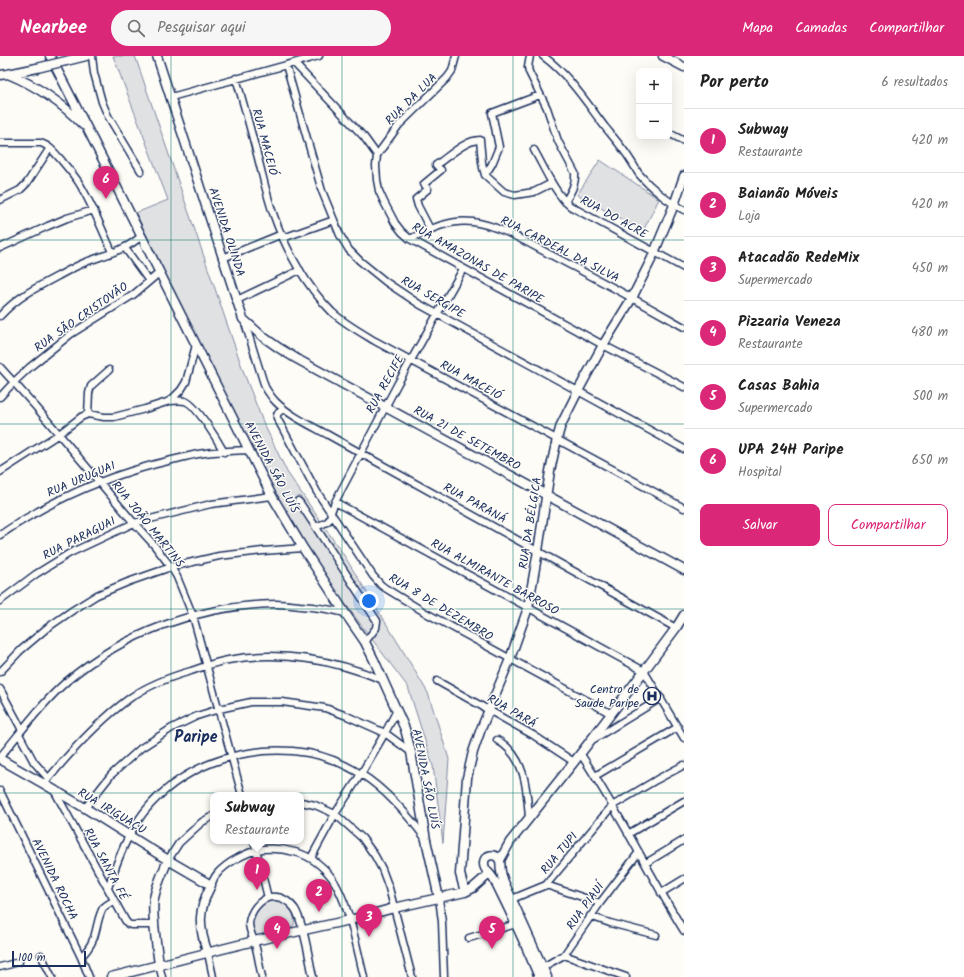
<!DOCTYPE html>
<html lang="pt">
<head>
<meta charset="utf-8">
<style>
	:root { --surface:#fff; --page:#f6f6f6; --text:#222; --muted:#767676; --line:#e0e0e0; --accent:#db2777 }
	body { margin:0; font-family:Kalam,sans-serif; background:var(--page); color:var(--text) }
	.controls { position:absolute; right:12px; top:12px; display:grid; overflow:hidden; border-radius:8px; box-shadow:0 4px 16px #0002 }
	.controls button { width:36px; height:36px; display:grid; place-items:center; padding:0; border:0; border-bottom:1px solid var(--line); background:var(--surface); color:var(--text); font:20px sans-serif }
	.scale { position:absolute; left:12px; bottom:10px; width:74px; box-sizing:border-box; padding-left:4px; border:2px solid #1b2f5e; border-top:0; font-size:11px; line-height:14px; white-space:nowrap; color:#1b2f5e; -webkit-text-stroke:3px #fdfcf7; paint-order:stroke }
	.you { position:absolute; left:369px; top:545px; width:14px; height:14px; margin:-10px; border:3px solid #fff; border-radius:50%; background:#1a73e8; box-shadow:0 0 0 6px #1a73e833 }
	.badge { display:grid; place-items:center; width:26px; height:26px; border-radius:50%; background:var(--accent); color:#fff; font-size:13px; font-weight:700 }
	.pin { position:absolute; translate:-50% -33px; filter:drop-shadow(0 1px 2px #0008) }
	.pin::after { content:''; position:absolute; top:21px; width:14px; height:12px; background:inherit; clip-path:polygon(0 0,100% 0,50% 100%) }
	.popup { position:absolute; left:210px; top:736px; width:94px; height:52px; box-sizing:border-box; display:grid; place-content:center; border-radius:8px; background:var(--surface); filter:drop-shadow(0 1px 3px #0005); font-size:13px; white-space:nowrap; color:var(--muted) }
	.popup b { font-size:15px; color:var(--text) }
	.popup::after { content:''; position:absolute; left:50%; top:100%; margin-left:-8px; border:8px solid transparent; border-top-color:var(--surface) }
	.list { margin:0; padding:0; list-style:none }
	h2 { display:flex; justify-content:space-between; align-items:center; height:52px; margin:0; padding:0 16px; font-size:17px }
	h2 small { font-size:13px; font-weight:400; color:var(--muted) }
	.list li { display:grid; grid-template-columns:26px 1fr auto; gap:12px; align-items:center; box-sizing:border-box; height:64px; padding:0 16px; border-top:1px solid var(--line) }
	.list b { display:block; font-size:15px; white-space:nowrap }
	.list p { margin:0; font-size:13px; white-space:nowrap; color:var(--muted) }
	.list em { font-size:13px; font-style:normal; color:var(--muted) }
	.actions { display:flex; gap:8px; padding:12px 16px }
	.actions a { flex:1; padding:9px 0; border:1px solid var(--accent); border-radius:8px; text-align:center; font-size:14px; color:var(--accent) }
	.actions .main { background:var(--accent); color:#fff }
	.icon { flex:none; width:22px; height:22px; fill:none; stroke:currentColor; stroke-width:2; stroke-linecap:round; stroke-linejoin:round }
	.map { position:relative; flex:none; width:684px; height:921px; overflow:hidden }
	header { display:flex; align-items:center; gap:24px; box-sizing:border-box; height:56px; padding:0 20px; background:var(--accent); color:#fff }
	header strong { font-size:19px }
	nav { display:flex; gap:22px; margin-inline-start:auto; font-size:14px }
	.search { width:280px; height:36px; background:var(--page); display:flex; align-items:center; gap:10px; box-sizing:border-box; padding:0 14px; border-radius:22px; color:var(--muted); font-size:15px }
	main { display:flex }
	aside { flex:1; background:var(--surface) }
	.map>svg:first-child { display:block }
	.green { fill:#e0e1e3; stroke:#7e88a0 }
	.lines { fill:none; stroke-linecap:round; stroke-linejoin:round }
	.minor-casing { stroke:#1b2f5e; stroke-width:9 }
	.major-casing { stroke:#1b2f5e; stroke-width:11 }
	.minor { stroke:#fdfcf7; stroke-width:6 }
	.major { stroke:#fdfcf7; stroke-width:8 }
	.major-bridge-casing { stroke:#1b2f5e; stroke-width:11; stroke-linecap:butt }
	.major-bridge { stroke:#fdfcf7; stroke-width:8 }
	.grid { fill:none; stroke:#0f766e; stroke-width:1; stroke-opacity:0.55 }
	.labels { text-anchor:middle; stroke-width:3; stroke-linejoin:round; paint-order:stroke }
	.street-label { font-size:12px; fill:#1b2f5e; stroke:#fdfcf7 }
	.poi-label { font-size:12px; fill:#1b2f5e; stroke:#fdfcf7; text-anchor:end }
	.district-label { font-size:16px; font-weight:bold; fill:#1b2f5e; stroke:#fdfcf7 }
</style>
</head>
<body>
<header>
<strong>Nearbee</strong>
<div class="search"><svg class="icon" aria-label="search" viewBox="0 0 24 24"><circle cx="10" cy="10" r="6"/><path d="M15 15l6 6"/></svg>Pesquisar aqui</div>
<nav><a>Mapa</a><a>Camadas</a><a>Compartilhar</a></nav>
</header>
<main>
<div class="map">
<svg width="684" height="921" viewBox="0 0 684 921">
	<rect width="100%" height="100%" fill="#fdfcf7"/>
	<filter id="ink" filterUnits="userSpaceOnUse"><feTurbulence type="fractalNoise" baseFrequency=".025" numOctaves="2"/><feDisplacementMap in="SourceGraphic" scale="8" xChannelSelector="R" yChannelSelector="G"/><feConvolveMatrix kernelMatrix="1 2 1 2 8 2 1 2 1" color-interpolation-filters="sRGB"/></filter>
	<g filter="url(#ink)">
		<path class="green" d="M113,0H135L245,320L263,366L287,416L345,501L400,590L428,637L449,703L443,787L433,710L408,631L303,492L196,289L159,205L136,157L168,144Z
			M600,104L659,143L643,175L577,139Z
			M273,843C286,846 296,854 294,869L292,871L272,876L255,880L250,872L257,848Z"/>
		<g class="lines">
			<defs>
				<path id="minor" d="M92,0L94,17L102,46L108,60L141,115
					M530,0L528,11L529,16L547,52L558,85L575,117C576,128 571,136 565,146
					M543,0C569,19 586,46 605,71C614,82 624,93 631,105C634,109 636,114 639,118C650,131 668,146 684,154
					M294,7L364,81L377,99L376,110L377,124L379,135L384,146L395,167L402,176L410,183L603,289L684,331
					M286,9L322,135L340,179L349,194L360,205L386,226L419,248L684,393
					M236,22C244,49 251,75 258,102C263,121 267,141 274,160C286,194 306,230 332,256C344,267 360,276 375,285L684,452
					M171,41L319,0
					M669,77L684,85
					M0,87H41C50,90 56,98 62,105C69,114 77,122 82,132C94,153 103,175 112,196
					M534,94C544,111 555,138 570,150L684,212
					M377,99L399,69L447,22L452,15L456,0
					M485,119L492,108L499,91L492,57L540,39
					M0,144L20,134L27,127L50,92
					M430,173L418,150L416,143L428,133L424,128L441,114L436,109C448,101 465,84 480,84L482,106L483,112L485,119L504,136L515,139L534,136L552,127
					M283,182L334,164
					M410,183C430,173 450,163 473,166C501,170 526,186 551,199C596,222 640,246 684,271
					M0,192L48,170L67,162L94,154
					M125,192L149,225
					M223,202L282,178
					M237,244L300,214
					M0,260C16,242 37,231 58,220C67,215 76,210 86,206C104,199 127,194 141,180
					M244,264L265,331C268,336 272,342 276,346C290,360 312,370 330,380L676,572
					M0,311L36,351L134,467L154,489L171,511L177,521L193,560L242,739
					M0,341L14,326L30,311L71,278L133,239L159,217
					M169,345C174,345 180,344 185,345C196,348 218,385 224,396
					M284,353C280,355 276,357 277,362L317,436L373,520L381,529L385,532L426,557L610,657
					M88,358L89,337L91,330L109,314
					M0,416L59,378L81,361L88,358L104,361H114L145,353L167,346L172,343L181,334L186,326L196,289
					M298,445L300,447L377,565L376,572L365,586
					M335,446L644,615L684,682
					M316,471L327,466L330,463L331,456L335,446L398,327L463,213
					M0,479C52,443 111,418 172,404C183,402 194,398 205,397C219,395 234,395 248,394
					M0,545L36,518L70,497L134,467L211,448L272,440
					M0,616L21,594L47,572L73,554L97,539L128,526L171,511L219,500L263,495L303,492
					M437,625L533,679L574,706
					M0,633L22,674
					M19,678L34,706L48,722
					M594,683L661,642
					M497,684C526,700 527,734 529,763
					M580,697C618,754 648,816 684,875
					M0,701C21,676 41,648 66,626C123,577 200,549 276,548C284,548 292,549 300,550C315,551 330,553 345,557
					M595,720L678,671
					M44,728C70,696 97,666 130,642C147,630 170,621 191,615C203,611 216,606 228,604C280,594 335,604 383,624
					M54,734L125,864L128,868L131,869H154
					M0,735L81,901L89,921
					M301,746L315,749L335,758L362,782L375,800L382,813L389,832L412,921
					M85,752L111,719L141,692L172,672L197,660L219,653L251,646H282L325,652L347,660L385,677L411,696
					M628,778L684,745
					M254,785L268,842
					M311,802L335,758L361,718L385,677L397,654
					M168,804L179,787L202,766L213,760
					M646,807L684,784
					M211,829C213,825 214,821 217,818C227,806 247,796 262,793C273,792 284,793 295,796C310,800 323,810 332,822C350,849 356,890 364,921
					M546,829L600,847
					M108,832C118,803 129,772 150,749C190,705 251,688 308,697C326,700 346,709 361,718C384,732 410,761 425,782
					M661,837L684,823
					M439,842L442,866L444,921
					M512,843L546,829L612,750L656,724L684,709
					M590,860L610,867L656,879
					M469,882L516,868
					M208,897L213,921
					M41,899L52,921
					M564,899L626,921
					M81,901C89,893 94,885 96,874C98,866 99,859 103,852C106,849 110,847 113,845
					M159,909L162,921
					M0,911L19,906
					M543,911L564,899L600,847L639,796
					M262,921C259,909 258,897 254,885C252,879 249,874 249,867C250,856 259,843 271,841C281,840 289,845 295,853C304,868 309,903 313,921"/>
				<path id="major" d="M50,0L90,78L272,440L303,492L345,557L365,586L374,604L405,673L411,696L426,784L439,842
					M157,0L243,263L262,280L279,292L297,303L684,514
					M663,0L684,11
					M66,5L86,0
					M8,18C37,30 61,46 83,69
					M0,19L8,18L37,12
					M0,703L44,728L85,752L168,804L211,829C198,854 198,871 208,897
					M500,804L510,786L574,706L644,615L676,572L684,559
					M465,836L460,818L467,722L473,696L481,673L510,603L528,552L538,495L550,415L557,383L561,369L578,335L603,289L632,242L651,204L674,149L684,120
					M159,909C157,890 151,860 154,842C157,828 163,816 168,804
					M111,921L254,885L350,864L394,852L465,836L473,832L489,818
					M539,921C526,890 512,859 497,829C495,826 494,823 492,821C489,816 484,814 484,808C483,798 497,796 500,805C501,808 500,812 501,815C501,818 503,823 504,826L547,921"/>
			</defs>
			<use href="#minor" class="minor-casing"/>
			<use href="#major" class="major-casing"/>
			<use href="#minor" class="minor"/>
			<use href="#major" class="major"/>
			<defs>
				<path id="major-bridge" d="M37,12L66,5"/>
			</defs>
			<use href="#major-bridge" class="major-bridge-casing"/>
			<use href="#major-bridge" class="major-bridge"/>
		</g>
	</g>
	<path class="grid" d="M171,0V921M342,0V921M513,0V921M0,184H684M0,368H684M0,553H684M0,737H684"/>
	<defs>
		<symbol id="hospital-ring" viewBox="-11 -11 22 22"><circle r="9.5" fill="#fdfcf7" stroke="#1b2f5e" stroke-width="1.5"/><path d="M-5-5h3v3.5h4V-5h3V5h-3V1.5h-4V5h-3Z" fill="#1b2f5e"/></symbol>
	</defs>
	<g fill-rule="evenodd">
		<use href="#hospital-ring" x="642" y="630" width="20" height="20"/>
	</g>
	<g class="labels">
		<g class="street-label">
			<text transform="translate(411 43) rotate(-45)" y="4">RUA DA LUA</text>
			<text transform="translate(265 86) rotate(75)" y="4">RUA MACEIÓ</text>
			<text transform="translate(614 161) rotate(29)" y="4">RUA DO ACRE</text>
			<text transform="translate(227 176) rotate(72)" y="4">AVENIDA OLINDA</text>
			<text transform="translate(560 193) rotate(27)" y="4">RUA CARDEAL DA SILVA</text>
			<text transform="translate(478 207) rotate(30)" y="4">RUA AMAZONAS DE PARIPE</text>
			<text transform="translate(433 241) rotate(30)" y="4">RUA SERGIPE</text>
			<text transform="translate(81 261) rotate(-35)" y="4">RUA SÃO CRISTOVÃO</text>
			<text transform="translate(471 324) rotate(29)" y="4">RUA MACEIÓ</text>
			<text transform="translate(385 328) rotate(-61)" y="4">RUA RECIFE</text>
			<text transform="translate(467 382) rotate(29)" y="4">RUA 21 DE SETEMBRO</text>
			<text transform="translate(272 411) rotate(62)" y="4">AVENIDA SÃO LUÍS</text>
			<text transform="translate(81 423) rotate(-23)" y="4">RUA URUGUAI</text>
			<text transform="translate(475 447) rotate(29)" y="4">RUA PARANÁ</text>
			<text transform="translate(530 467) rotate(-81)" y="4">RUA DA BÉLGICA</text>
			<text transform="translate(148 468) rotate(51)" y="4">RUA JOÃO MARTINS</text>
			<text transform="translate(79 482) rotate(-27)" y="4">RUA PARAGUAI</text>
			<text transform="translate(495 521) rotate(29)" y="4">RUA ALMIRANTE BARROSO</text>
			<text transform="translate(441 551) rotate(31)" y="4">RUA 8 DE DEZEMBRO</text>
			<text transform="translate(512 655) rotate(30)" y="4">RUA PARÁ</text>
			<text transform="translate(426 723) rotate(79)" y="4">AVENIDA SÃO LUÍS</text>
			<text transform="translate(112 755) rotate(31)" y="4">RUA IRIGUAÇU</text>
			<text transform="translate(559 797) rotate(-50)" y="4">RUA TUPI</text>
			<text transform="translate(106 808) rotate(62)" y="4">RUA SANTA FÉ</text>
			<text transform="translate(55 823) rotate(64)" y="4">AVENIDA ROCHA</text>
			<text transform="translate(585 850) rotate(-54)" y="4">RUA PIAUÍ</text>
		</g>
		<g class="poi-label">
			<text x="639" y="637">Centro de<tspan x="639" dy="14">Saude Paripe</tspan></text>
		</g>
		<g class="district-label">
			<text x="196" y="686">Paripe</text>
		</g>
	</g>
</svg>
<div class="controls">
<button>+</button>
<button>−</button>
</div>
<div class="scale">100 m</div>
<div class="you"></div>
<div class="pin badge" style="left:257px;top:834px">1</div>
<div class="popup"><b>Subway</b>Restaurante</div>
<div class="pin badge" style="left:319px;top:856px">2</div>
<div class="pin badge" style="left:369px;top:881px">3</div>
<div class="pin badge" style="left:277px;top:893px">4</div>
<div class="pin badge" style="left:492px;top:893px">5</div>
<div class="pin badge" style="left:106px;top:143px">6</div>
</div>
<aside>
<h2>Por perto<small>6 resultados</small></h2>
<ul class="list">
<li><span class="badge">1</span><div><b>Subway</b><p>Restaurante</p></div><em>420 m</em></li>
<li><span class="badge">2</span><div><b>Baianão Móveis</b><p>Loja</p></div><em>420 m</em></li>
<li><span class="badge">3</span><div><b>Atacadão RedeMix</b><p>Supermercado</p></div><em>450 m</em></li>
<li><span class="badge">4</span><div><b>Pizzaria Veneza</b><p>Restaurante</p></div><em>480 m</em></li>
<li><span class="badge">5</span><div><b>Casas Bahia</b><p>Supermercado</p></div><em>500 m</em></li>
<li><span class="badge">6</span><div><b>UPA 24H Paripe</b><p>Hospital</p></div><em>650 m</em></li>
</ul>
<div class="actions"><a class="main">Salvar</a><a>Compartilhar</a></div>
</aside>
</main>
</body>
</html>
